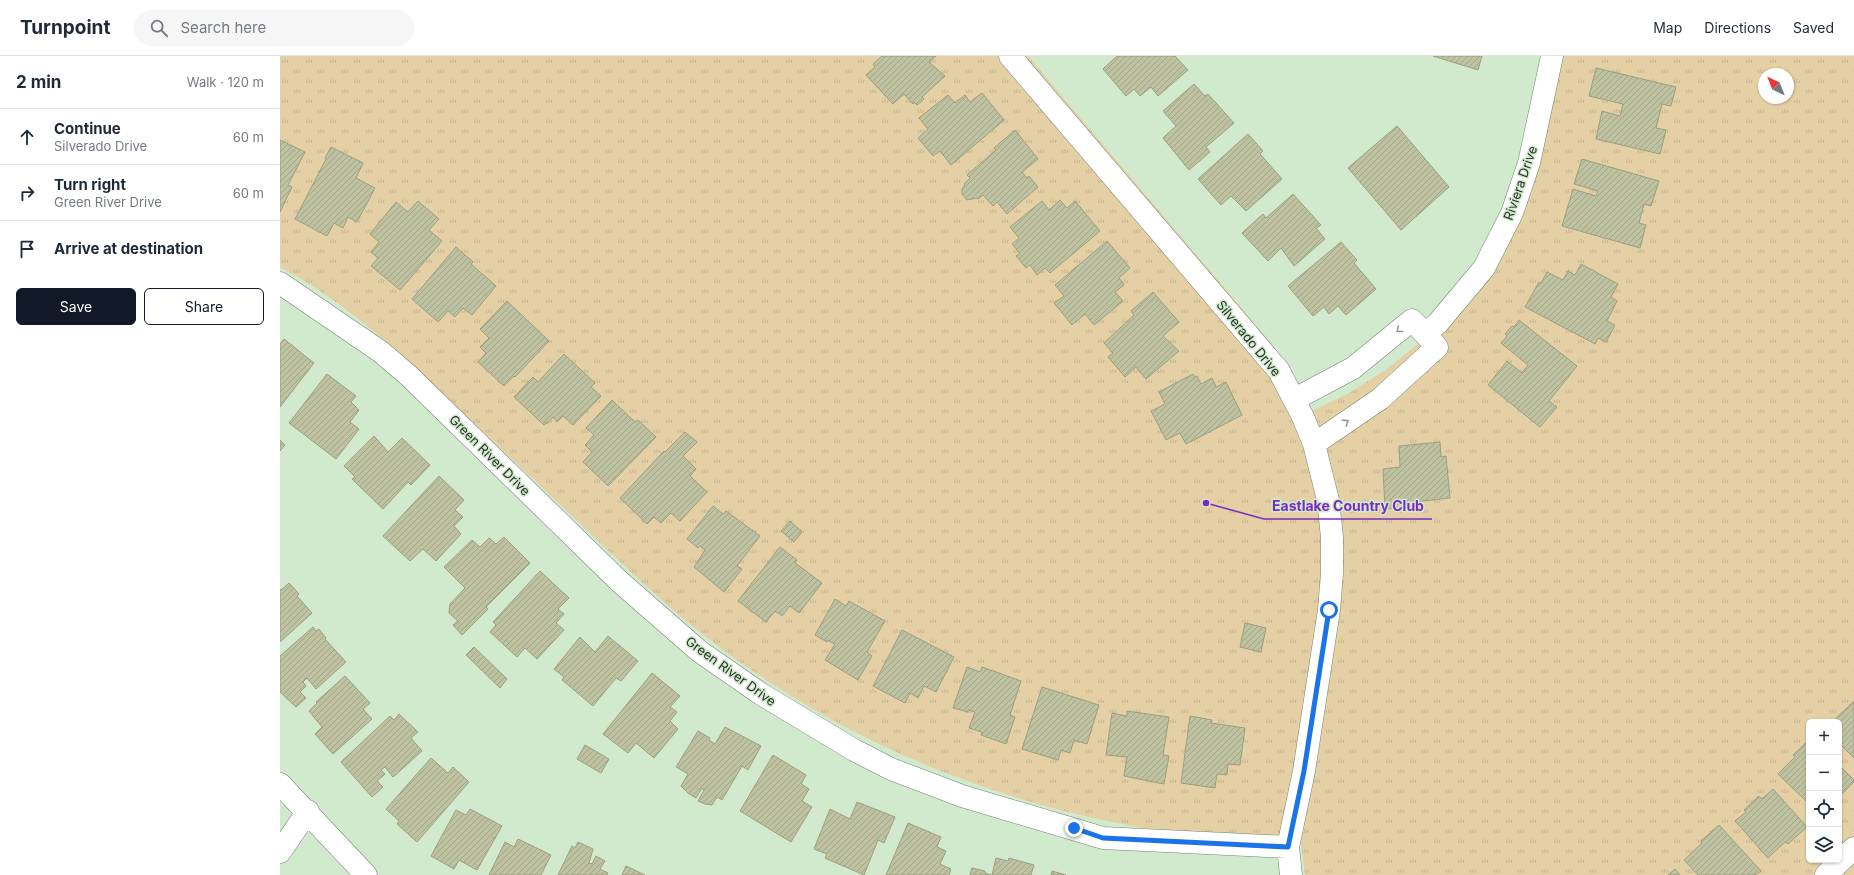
<!DOCTYPE html>
<html lang="en">
<head>
<meta charset="utf-8">
<style>
	:root { --surface:#fff; --page:#f6f6f7; --text:#1f2937; --muted:#747a83; --line:#e0e1e3; --accent:#111827 }
	body { margin:0; font-family:Inter,sans-serif; background:var(--page); color:var(--text) }
	.controls { position:absolute; right:12px; bottom:12px; display:grid; overflow:hidden; border-radius:6px; box-shadow:0 1px 3px #0004 }
	.controls button { width:36px; height:36px; display:grid; place-items:center; padding:0; border:0; border-bottom:1px solid var(--line); background:var(--surface); color:var(--text); font:20px sans-serif }
	.compass { position:absolute; left:1478px; top:12px; width:36px; height:36px; border-radius:50%; background:var(--surface); box-shadow:0 1px 3px #0004; rotate:317deg }
	.stop { position:absolute; width:12px; height:12px; margin:-9px; border:3px solid #1a73e8; border-radius:50%; background:#fff }
	.stop.end { background:#1a73e8; border-color:#fff; box-shadow:0 1px 4px #0008 }
	.list { margin:0; padding:0; list-style:none }
	h2 { display:flex; justify-content:space-between; align-items:center; height:52px; margin:0; padding:0 16px; font-size:17px }
	h2 small { font-size:13px; font-weight:400; color:var(--muted) }
	.list li { display:grid; grid-template-columns:26px 1fr auto; gap:12px; align-items:center; box-sizing:border-box; height:56px; padding:0 16px; border-top:1px solid var(--line) }
	.list b { display:block; font-size:15px; white-space:nowrap }
	.list p { margin:0; font-size:13px; white-space:nowrap; color:var(--muted) }
	.list em { font-size:13px; font-style:normal; color:var(--muted) }
	.actions { display:flex; gap:8px; padding:12px 16px }
	.actions a { flex:1; padding:9px 0; border:1px solid var(--accent); border-radius:6px; text-align:center; font-size:14px; color:var(--accent) }
	.actions .main { background:var(--accent); color:#fff }
	.icon { flex:none; width:22px; height:22px; fill:none; stroke:currentColor; stroke-width:2; stroke-linecap:round; stroke-linejoin:round }
	.map { position:relative; flex:none; width:1574px; height:819px; overflow:hidden }
	header { display:flex; align-items:center; gap:24px; box-sizing:border-box; height:56px; padding:0 20px; background:var(--surface); border-bottom:1px solid var(--line) }
	header strong { font-size:19px }
	nav { display:flex; gap:22px; margin-inline-start:auto; font-size:14px }
	.search { width:280px; height:36px; background:var(--page); display:flex; align-items:center; gap:10px; box-sizing:border-box; padding:0 14px; border-radius:22px; color:var(--muted); font-size:15px }
	main { display:flex }
	aside { flex:1; background:var(--surface) }
	.map>svg:first-child { display:block }
	.grass { fill:url(#grass-tufts); fill-rule:evenodd }
	.building { fill:url(#building-hatch); stroke:#9b9f7f }
	.lines { fill:none; stroke-linecap:round; stroke-linejoin:round }
	.minor-casing { stroke:#71876d; stroke-width:23 }
	.minor { stroke:#fff; stroke-width:22 }
	.oneway { stroke:#949893 }
	.route { stroke:#1a73e8; stroke-width:5 }
	.labels { text-anchor:middle; stroke-width:3; stroke-linejoin:round; paint-order:stroke }
	.street-label { font-size:13px; fill:#293227; stroke:#d1e9cd }
	.leader { fill:none; stroke:#7b2cbf; stroke-width:1.5 }
	.callout-dot { fill:#7b2cbf; stroke:#d1e9cd; stroke-width:1.5 }
	.callout-label { font-size:14px; text-anchor:middle; font-weight:bold; fill:#7b2cbf; stroke:#d1e9cd; stroke-width:3; stroke-linejoin:round; paint-order:stroke }
</style>
</head>
<body>
<header>
<strong>Turnpoint</strong>
<div class="search"><svg class="icon" aria-label="search" viewBox="0 0 24 24"><circle cx="10" cy="10" r="6"/><path d="M15 15l6 6"/></svg>Search here</div>
<nav><a>Map</a><a>Directions</a><a>Saved</a></nav>
</header>
<main>
<aside>
<h2>2 min<small>Walk · 120 m</small></h2>
<ul class="list">
<li><svg class="icon" aria-label="ahead" viewBox="0 0 24 24"><path d="M12 20V5M6 11l6-6 6 6"/></svg><div><b>Continue</b><p>Silverado Drive</p></div><em>60 m</em></li>
<li><svg class="icon" aria-label="right" viewBox="0 0 24 24"><path d="M7 20v-9h11M14 6l5 5-5 5"/></svg><div><b>Turn right</b><p>Green River Drive</p></div><em>60 m</em></li>
<li><svg class="icon" aria-label="arrive" viewBox="0 0 24 24"><path d="M6 21V4h12l-3 4 3 4H6"/></svg><div><b>Arrive at destination</b></div></li>
</ul>
<div class="actions"><a class="main">Save</a><a>Share</a></div>
</aside>
<div class="map">
<svg width="1574" height="819" viewBox="0 0 1574 819">
	<defs>
		<pattern id="grass-tufts" width="24" height="20" patternUnits="userSpaceOnUse"><rect width="24" height="20" fill="#e5d0a5"/><path d="M3 7l-1-3M5 7V3M7 7l1-3M15 17l-1-3M17 17v-4M19 17l1-3" fill="none" stroke="#c4b38e"/></pattern>
		<pattern id="building-hatch" width="6" height="6" patternUnits="userSpaceOnUse"><rect width="6" height="6" fill="#bec2a0"/><path d="M-1 1l2-2M0 6l6-6M5 7l2-2" fill="none" stroke="#a3a78a"/></pattern>
	</defs>
	<rect width="100%" height="100%" fill="#d1e9cd"/>
	<path class="grass" d="M0,0H748L992,288L1017,328L1030,356L1069,337L1107,313L1143,284L1209,203L1273,0H1574V819H1025L1021,787C806,782 601,715 430,584C381,546 337,503 292,460C236,407 179,353 123,300C84,266 45,235 0,211ZM1484,18H1508V42H1484ZM1529,666H1559V804H1529Z"/>
	<path class="building" d="M602,0H656L649,6L665,20L642,41L644,43L637,49L634,46L633,48L624,38L613,48L586,19L595,11L593,8Z
		M837,0H895L908,14L878,40L871,31L860,40L854,33L846,40L823,13Z
		M1153,0H1202L1198,14Z
		M1316,12L1396,31L1391,50L1382,48L1376,72L1386,74L1380,98L1316,83L1322,55L1340,60L1343,48L1309,40Z
		M914,28L925,40L928,38L954,67L926,91L930,96L909,114L883,82L896,70L883,55Z
		M702,37L724,64L671,109L660,95L653,100L638,82L648,73L639,62L668,39L675,47L685,39L690,46Z
		M1117,70L1169,131L1121,174L1068,112Z
		M735,74L758,103L742,116L747,122L749,120L758,131L727,158L717,146L713,150L703,139L698,143L697,142L687,144L682,138V133L685,129L684,128L690,122L687,119L716,94L714,92Z
		M968,78L983,95L980,98L1002,123L966,155L951,140L941,149L918,123Z
		M0,84L25,96L8,129L12,131L0,156Z
		M51,91L83,107L76,122L95,132L77,166L68,161L63,172L54,167L47,180L15,163L46,103L45,102Z
		M1302,103L1379,125L1371,150L1364,148L1359,167L1366,169L1360,192L1282,170L1293,133L1316,140L1318,135L1294,128Z
		M1013,138L1041,169L1036,172L1045,183L1014,210L1001,192L988,205L962,177L983,158L986,162Z
		M780,144L787,152L795,145L820,175L770,217L765,212L757,219L750,209L746,212L736,200L740,197L732,188L739,182L730,171L762,145L769,154Z
		M138,145L159,163L149,174L162,185L120,234L91,210L98,202L91,196L99,186L90,178L116,146L128,156Z
		M827,185L850,212L839,222L844,229L835,236L843,245L814,269L805,258L792,269L774,247L784,240L775,229Z
		M1061,186L1077,204L1074,207L1096,233L1066,259L1058,250L1049,258L1044,251L1033,260L1008,230Z
		M176,191L193,206L191,208L216,230L192,259L183,252L175,261L168,255L158,266L132,243Z
		M1301,208L1338,228L1331,241L1337,245L1327,265L1335,269L1326,286L1318,282L1315,288L1245,251L1259,226L1261,227L1267,216L1283,224L1288,215L1295,219Z
		M873,236L899,266L883,280L899,295L866,323L856,311L845,321L828,301L833,297L824,287L854,259L851,255Z
		M227,245L269,285L235,321L234,320L224,330L198,306L206,297L200,291L209,282L200,273Z
		M1239,264L1297,310L1269,345L1277,351L1260,371L1208,329L1227,305L1242,317L1248,309L1221,287L1227,280L1225,278L1232,270L1234,271Z
		M4,283L34,307L0,351V288Z
		M284,298L315,327L311,331L321,340L293,369L283,360L277,366L273,361L267,368L266,366L264,369L234,341L253,321L258,326Z
		M47,318L76,340L71,346L79,354L70,366L79,373L56,403L9,367Z
		M913,318L915,321L917,320L921,328L932,322L936,331L946,326L962,359L906,388L900,377L886,384L871,355L885,348L879,336Z
		M332,344L355,366L358,364L376,381L328,430L303,406L312,396L305,389L314,379L306,372Z
		M405,376L417,386L403,400L416,413L410,420L427,436L400,465L391,457L381,467L374,461L367,468L340,442L384,395L385,396Z
		M94,380L108,396L122,382L150,409L131,429L128,426L103,453L72,423L75,421L64,410Z
		M0,384L5,389L0,395Z
		M1160,386L1161,401L1166,400L1170,442L1134,446V451L1105,453L1103,413L1120,411L1119,390Z
		M159,420L184,444L175,454L183,461L174,470L181,478L156,505L143,493L130,505L103,480Z
		M433,450L443,458L446,455L480,480L457,510L462,513L444,536L414,511L425,494L420,490L418,492L407,483Z
		M510,465L522,476L514,486L501,475Z
		M224,481L250,507L206,551L208,553L182,579L173,569L178,565L169,557L170,548L185,532L164,511L192,484L200,491L209,482L216,488Z
		M500,491L517,504L515,507L542,527L519,557L510,550L502,560L495,555L486,566L458,545Z
		M260,515L289,542L278,553L284,558L276,567L284,574L257,603L245,592L237,601L210,576L216,569L213,566Z
		M9,527L19,538L17,540L32,557L0,586V533L1,534Z
		M555,543L566,550L569,545L605,565L587,596L592,600L578,624L545,604L555,588L547,584V586L535,579Z
		M965,567L986,572L981,596L960,591Z
		M33,571L36,575L39,573L46,582L45,583L66,606L36,633L27,622L23,626L26,630L20,636L26,642L16,651L0,636V600Z
		M622,574L674,601L656,636L644,630L638,642L630,637L625,647L593,630Z
		M328,580L358,605L341,625L336,622L313,650L282,624L284,621L274,613L300,581L315,596Z
		M194,591L227,623L220,632L186,599Z
		M687,611L700,616L702,611L741,625L730,659L735,661L726,688L701,679L702,676L689,672L695,656L688,654V656L673,652Z
		M372,617L400,640L390,651L397,656L390,665L398,673L374,702L356,687L348,697L323,678Z
		M65,620L90,647L83,653L92,663L53,698L35,678L42,671L29,655L37,647L36,646Z
		M762,631L819,649L807,688L794,684L790,697L781,694L778,704L742,693Z
		M1574,645V702L1559,687V666H1552Z
		M847,655L889,661L883,699L889,700L884,728L844,720L847,701L826,699L832,657L847,660Z
		M119,658L138,676L131,682L142,695L113,721L105,711L101,714L105,718L97,725L103,731L92,741L61,706L110,660L114,664Z
		M910,660L932,664L931,667L965,672L960,709L948,708L947,719L937,718L935,732L901,727Z
		M445,671L481,690L468,714L462,710L442,744L437,741L432,749L425,748L418,745L424,734L422,732L416,742L408,737L401,730L408,718L396,711L418,675L430,682L429,684L435,688Z
		M1529,684V746L1528,747L1498,718L1515,701L1513,699Z
		M305,689L329,703L321,717L297,703Z
		M493,699L526,719L521,728L529,733L522,745L532,751L511,786L460,755Z
		M151,702L168,717L173,711L189,726L137,786L117,768L119,765L106,753Z
		M1559,709L1574,724V726L1559,741Z
		M1493,733L1527,771L1508,788L1505,786L1488,802L1455,765L1466,756L1464,754L1479,740L1482,743Z
		M577,746L615,761L604,787L598,784L584,819L545,802L547,798L534,793L550,753L570,763Z
		M190,753L222,770L197,814L179,804L174,813L151,800L176,754L186,759Z
		M628,767L661,781L657,791L666,795L660,808L671,813L669,819H606Z
		M1439,769L1481,815L1476,819H1418L1404,804L1422,787L1421,785Z
		M238,783L271,799L261,819H209L225,786L234,791Z
		M298,786L313,793L309,807L312,808L316,800L325,805L320,813L328,817L327,819H278L292,790L295,792Z
		M716,802L728,805L729,802L754,809L751,819H712Z
		M346,810L365,819H342Z
		M692,812L705,815V817L711,819H690Z
		M1395,813L1400,819H1388Z
		M772,815L786,819H771Z"/>
	<g class="lines">
		<defs>
			<path id="minor" d="M730,0L999,315L1023,361L1034,388L1048,444L1052,481V517L1049,554L1024,715L1008,791L1011,819
				M0,227L101,296L129,320L340,526L419,595L481,638L574,694L611,713L682,740L823,782L1008,791
				M1146,277L1158,267L1204,212L1232,157L1249,107L1272,0
				M1015,343L1073,312L1132,264L1157,291L1100,343L1034,388
				M0,728L86,819
				M0,796L28,755
				M1546,819L1574,792"/>
		</defs>
		<use href="#minor" class="minor-casing"/>
		<use href="#minor" class="minor"/>
	</g>
	<defs><path id="oneway-chevron" d="M-2-3.5L2.5 0L-2 3.5" fill="none" stroke-width="1.6" stroke-linecap="round" stroke-linejoin="round"/></defs>
	<g class="oneway">
		<use href="#oneway-chevron" transform="translate(1119 274) rotate(141)"/>
		<use href="#oneway-chevron" transform="translate(1066 366) rotate(-34)"/>
	</g>
	<g class="lines">
		<path class="route" d="M794,772L823,782L1008,791L1024,715L1049,554"/>
	</g>
	<g class="labels">
		<g class="street-label">
			<text transform="translate(1240 127) rotate(-71)" y="5">Riviera Drive</text>
			<text transform="translate(969 282) rotate(51)" y="5">Silverado Drive</text>
			<text transform="translate(210 399) rotate(45)" y="5">Green River Drive</text>
			<text transform="translate(451 615) rotate(36)" y="5">Green River Drive</text>
		</g>
	</g>
	<path class="leader" d="M926 447L984 463H1152"/>
	<circle class="callout-dot" cx="926" cy="447" r="4"/>
	<g class="callout-label">
		<text x="1068" y="455">Eastlake Country Club</text>
	</g>
</svg>
<div class="controls">
<button>+</button>
<button>−</button>
<button><svg class="icon" aria-label="locate" viewBox="0 0 24 24"><circle cx="12" cy="12" r="6"/><path d="M12 2v4M12 18v4M2 12h4M18 12h4"/></svg></button>
<button><svg class="icon" aria-label="layers" viewBox="0 0 24 24"><path d="M12 4l9 5-9 5-9-5zM3 14l9 5 9-5"/></svg></button>
</div>
<svg class="compass" viewBox="-18 -18 36 36"><path d="M0-13l5 13h-10z" fill="#e53935"/><path d="M0 13l5-13h-10z" fill="#747a83"/></svg>
<div class="stop" style="left:1049px;top:554px"></div>
<div class="stop end" style="left:794px;top:772px"></div>
</div>
</main>
</body>
</html>
